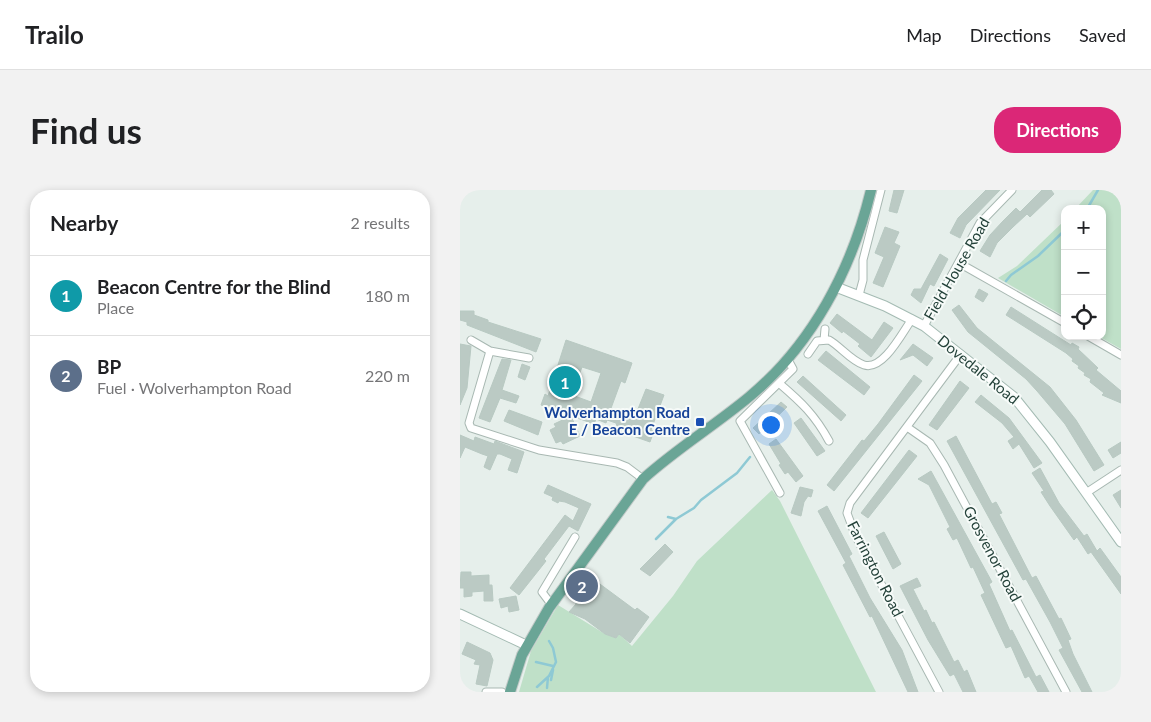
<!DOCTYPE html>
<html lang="en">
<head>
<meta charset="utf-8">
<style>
	:root { --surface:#fff; --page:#f2f2f2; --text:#202124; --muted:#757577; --line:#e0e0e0; --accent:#db2777 }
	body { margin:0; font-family:Lato,sans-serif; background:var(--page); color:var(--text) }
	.controls { position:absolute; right:15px; top:15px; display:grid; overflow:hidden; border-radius:10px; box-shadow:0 2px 8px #0003 }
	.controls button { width:45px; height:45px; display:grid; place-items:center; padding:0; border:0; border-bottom:1px solid var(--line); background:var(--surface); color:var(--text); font:25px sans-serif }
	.you { position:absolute; left:310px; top:234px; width:18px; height:18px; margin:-12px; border:4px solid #fff; border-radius:50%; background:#1a73e8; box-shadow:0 0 0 8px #1a73e833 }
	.badge { display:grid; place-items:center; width:32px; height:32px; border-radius:50%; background:var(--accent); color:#fff; font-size:16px; font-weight:700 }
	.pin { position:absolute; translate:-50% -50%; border:2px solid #fff; box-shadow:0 1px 5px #0006 }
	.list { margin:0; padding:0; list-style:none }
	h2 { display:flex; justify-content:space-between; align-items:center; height:65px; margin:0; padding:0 20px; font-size:21px }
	h2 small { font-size:16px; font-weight:400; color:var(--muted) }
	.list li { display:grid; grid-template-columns:32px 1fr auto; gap:15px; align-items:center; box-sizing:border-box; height:80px; padding:0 20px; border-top:1px solid var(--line) }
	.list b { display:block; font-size:19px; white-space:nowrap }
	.list p { margin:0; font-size:16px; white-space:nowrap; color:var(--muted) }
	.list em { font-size:16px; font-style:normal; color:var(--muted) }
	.icon { flex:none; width:28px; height:28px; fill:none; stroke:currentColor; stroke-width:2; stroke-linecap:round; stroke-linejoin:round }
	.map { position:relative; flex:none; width:661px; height:502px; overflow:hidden; border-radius:20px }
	header { display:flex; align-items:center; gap:30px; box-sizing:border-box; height:70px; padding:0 25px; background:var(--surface); border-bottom:1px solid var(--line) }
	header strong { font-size:24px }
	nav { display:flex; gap:28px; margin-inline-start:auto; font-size:18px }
	.intro { display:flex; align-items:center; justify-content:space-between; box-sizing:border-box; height:120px; padding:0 30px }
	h1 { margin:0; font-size:35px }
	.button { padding:12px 22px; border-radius:20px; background:var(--accent); color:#fff; font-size:18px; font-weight:700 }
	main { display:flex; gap:30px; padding:0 30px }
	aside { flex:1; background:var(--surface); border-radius:20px; box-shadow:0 2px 8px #0003 }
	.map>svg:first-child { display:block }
	.green { fill:#bfe0c8 }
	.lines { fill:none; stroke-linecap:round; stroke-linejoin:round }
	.stream { stroke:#8ec9d4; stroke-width:2.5 }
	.building { fill:#bbcac4; stroke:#b8c9c2; fill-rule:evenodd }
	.street-casing { stroke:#a8b8b2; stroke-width:9 }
	.secondary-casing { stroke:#a4bbb3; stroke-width:11 }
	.primary-casing { stroke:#c2cac8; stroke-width:12 }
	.street { stroke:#fff; stroke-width:7 }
	.secondary { stroke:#fff; stroke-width:9 }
	.primary { stroke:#6aa596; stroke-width:10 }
	.transit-dot { fill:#1a4fb4; stroke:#f7fbf9; stroke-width:2 }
	.labels { text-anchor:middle; stroke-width:4; stroke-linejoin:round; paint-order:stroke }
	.street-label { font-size:15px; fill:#24423a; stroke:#f7fbf9 }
	.transit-label { font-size:15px; font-weight:bold; fill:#164399; stroke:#f7fbf9; text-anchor:end }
</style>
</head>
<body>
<header>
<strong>Trailo</strong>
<nav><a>Map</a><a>Directions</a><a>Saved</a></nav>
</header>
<div class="intro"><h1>Find us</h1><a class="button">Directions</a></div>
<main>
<aside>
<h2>Nearby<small>2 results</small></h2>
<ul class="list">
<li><span class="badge" style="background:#0f9aa8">1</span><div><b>Beacon Centre for the Blind</b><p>Place</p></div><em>180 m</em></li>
<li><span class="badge" style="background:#5c6f8a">2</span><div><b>BP</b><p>Fuel · Wolverhampton Road</p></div><em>220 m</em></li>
</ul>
</aside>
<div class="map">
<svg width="661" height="502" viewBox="0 0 661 502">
	<rect width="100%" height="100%" fill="#e6efeb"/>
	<path class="green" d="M633,0H661V159L638,146H642V19H615Z
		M605,30V127L538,88L557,76Z
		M312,300L320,311L416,502H59L71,461L98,415L145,444L156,448L159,444L172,456L213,406L237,371Z"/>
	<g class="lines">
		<path class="stream" d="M627,19L638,0
			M546,91L551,85L578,66L605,40
			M208,327L216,329
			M196,349L216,329L234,318L241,310L277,283L290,267
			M76,472L93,476
			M91,490L93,480
			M77,497L89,486L96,472L93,458L89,451
			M87,498L88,487"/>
	</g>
	<path class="building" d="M434,0H444L437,23L429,21Z
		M526,0H540L506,35L500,48L490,43L498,28Z
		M582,0H591L594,4L570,27L567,24L553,37L537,53L530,67L520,61L530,45L543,31L556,18L560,22Z
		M425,37L439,42L434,53L440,56L423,97L413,93L424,67L415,63Z
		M480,64L488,69L474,96L470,94L461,113L451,105L454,99H461Z
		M519,99L528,104L523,112L515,107Z
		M499,115L517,138L590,197L616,230L644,275L634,281L605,234L577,201L566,189L508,142L492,120Z
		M551,117L611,155L612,153L619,157L618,159L638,178L636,180L661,201V213L642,205L644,203L630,192L631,189L624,185L625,183L618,178L619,176L612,171L613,169L606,163L546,125Z
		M0,121H14V125L28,130V132L81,149L76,162L7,135V132L0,130Z
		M377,124L412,150L424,132L433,138L411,167L398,156L400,154L391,147L383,141L382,143L370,133Z
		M106,150L172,173L165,193L161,191L150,221L162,226L178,219L186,199L204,205L191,240L194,241L190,252L170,245L160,244L156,233L147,230L146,233L136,229L134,234L81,215L85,204L88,206ZM122,177L141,183L131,212L112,205Z
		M0,154L11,156L7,198L0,215Z
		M453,154L473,168L467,176L453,165L440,170Z
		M366,161L410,197L404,205L358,170Z
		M42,169L51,170L42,200L59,206L56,213L40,208L30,232L19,228Z
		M62,174L70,177L65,190L58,187Z
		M454,185L462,191L374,301L367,295L402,250L404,251L418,234Z
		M343,186L386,225L381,231L337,192Z
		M500,191L509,198L477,240L469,235Z
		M521,205L549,228L582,273L574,278L559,254L553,259L548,251L554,247L542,233L515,212Z
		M321,212L327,217L299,244L293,238Z
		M49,220L82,232L78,245L44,231Z
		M111,226L120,246L103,254L101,251L96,253L90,240L96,237L94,234Z
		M341,228L365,261L357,266L334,233Z
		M0,245L14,251L15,247L34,254L35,251L64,262L57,283L48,280L52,269L40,264H37L30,280L24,277L28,266L22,264L5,257L0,268Z
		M496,246L532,314L536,312L542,323L539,324L572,388L576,386L599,429L601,428L611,449L608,450L613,464L632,502H622L599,460L603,458L590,432L566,389L563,390L487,251Z
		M316,249L343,286L336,292L328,282L325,284L319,275L321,274L309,254Z
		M661,252V263L653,268L648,260Z
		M449,260L457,266L408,328L401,323Z
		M580,278L599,313L624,346L627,344L637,361L640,358L661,387V404L631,362L628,364L617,347L614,350L590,316L581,302L584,301L572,283Z
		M471,281L532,392L529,394L550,441L552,440L576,487L580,485L589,502H578L569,486L565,488L551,456L546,458L521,405L525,403L513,377L511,378L497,348L493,350L487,339L490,337L469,295L458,289Z
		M88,295L131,314L118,341L109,336L84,369L86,371L59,405L50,398L105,325L113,331L119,318L105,312L99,311L98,313L92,310L93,307L84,303Z
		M340,297L353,300L351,307L348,306L344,312L341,326L331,323Z
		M661,300V318L653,305Z
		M367,316L392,364L389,366L410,408L442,460L458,502H448L412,426L410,427L383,375L386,373L358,321Z
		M424,342L441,374L433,379L416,346Z
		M205,354L213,362L190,386L180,379Z
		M1,382H11V386L29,385V395H32L33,411H24V401L12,402V406L4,407V398H0Z
		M125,383L175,420L177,418L189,427L170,453L159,444L156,448L145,444L125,429L109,422L116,414L115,406L110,403Z
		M457,388L461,396L453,399L464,421L466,420L472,433L474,432L494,472L498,470L504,482L507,480L516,502H503L494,484L490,486L468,450L440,396Z
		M56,406L59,420L49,422L48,416L41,418L39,409Z
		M7,452L30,463L33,470L27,496L16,494L20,475L14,474L16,470L2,464Z"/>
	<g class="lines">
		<defs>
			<path id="street" d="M499,73L605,133
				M399,105L403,90V70L421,0
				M464,136L520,33L552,0
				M628,146L661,165
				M11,150L30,161L69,168
				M364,150L365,139
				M30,161L9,233L11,238L79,260L157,273L167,277L183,289
				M348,164L357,151L369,150C380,156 391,171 404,175C423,181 442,143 452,129
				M320,194C341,212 355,225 369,251
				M447,237L470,253L484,275L606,502
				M320,303L280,231L333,179L327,168
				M626,303L661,280
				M91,414L82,402L115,347
				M26,502H42
				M479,502L396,347L387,323L390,313L501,164"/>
			<path id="secondary" d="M376,97L425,116L464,136L554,207L590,252L661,352
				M0,424L66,455"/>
			<path id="primary" d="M50,502L62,465L89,418L183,289C216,259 254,236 289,207C352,155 392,79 411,0"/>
		</defs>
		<use href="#street" class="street-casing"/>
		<use href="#secondary" class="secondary-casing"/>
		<use href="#primary" class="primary-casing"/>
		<use href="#street" class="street"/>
		<use href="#secondary" class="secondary"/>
		<use href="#primary" class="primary"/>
	</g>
	<rect class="transit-dot" x="235" y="227" width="10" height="10" rx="2.5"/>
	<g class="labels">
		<g class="street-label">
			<text transform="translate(497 79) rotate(-60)" y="5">Field House Road</text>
			<text transform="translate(518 180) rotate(39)" y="5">Dovedale Road</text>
			<text transform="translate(532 364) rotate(62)" y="5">Grosvenor Road</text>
			<text transform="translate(415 379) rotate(63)" y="5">Farrington Road</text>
		</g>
		<g class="transit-label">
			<text x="230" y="228">Wolverhampton Road<tspan x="230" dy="17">E / Beacon Centre</tspan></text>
		</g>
	</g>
</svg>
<div class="controls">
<button>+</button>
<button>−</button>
<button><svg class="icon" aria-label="locate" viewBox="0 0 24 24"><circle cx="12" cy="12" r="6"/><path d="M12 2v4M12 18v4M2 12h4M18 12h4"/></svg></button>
</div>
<div class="you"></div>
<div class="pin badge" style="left:105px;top:192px;background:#0f9aa8">1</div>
<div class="pin badge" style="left:122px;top:396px;background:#5c6f8a">2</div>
</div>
</main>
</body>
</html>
